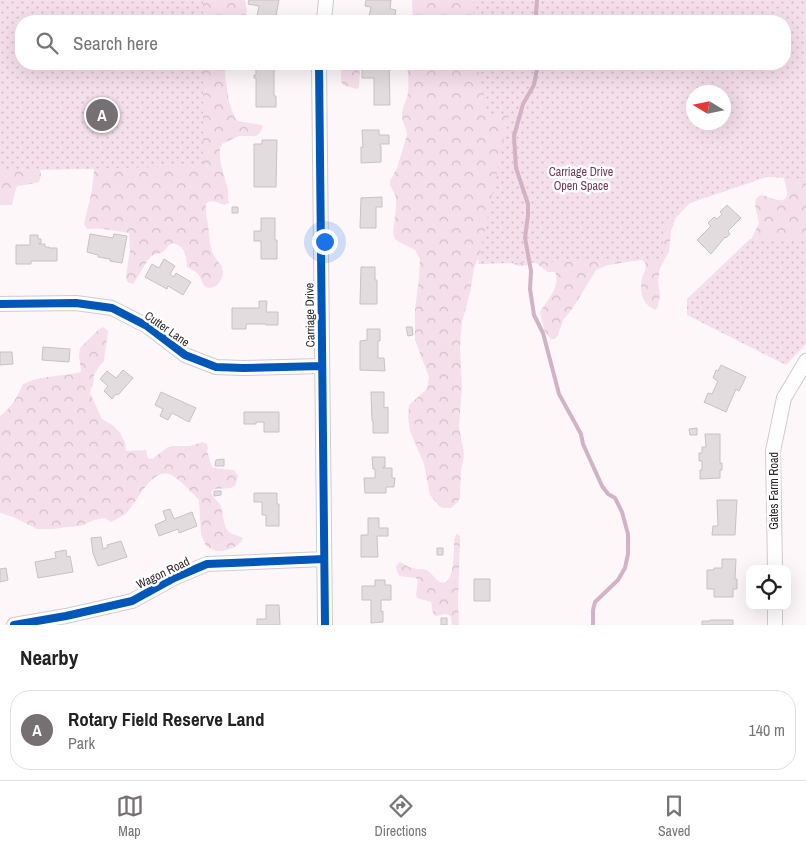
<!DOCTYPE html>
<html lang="en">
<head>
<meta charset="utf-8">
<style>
	:root { --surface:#fff; --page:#f2f2f2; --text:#222; --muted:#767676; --line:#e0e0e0; --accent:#767073 }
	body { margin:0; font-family:"Archivo Narrow",sans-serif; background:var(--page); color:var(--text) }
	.controls { position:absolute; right:15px; bottom:15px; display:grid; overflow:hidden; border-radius:10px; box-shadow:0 5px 20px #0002 }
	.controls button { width:45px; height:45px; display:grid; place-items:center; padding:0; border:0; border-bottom:1px solid var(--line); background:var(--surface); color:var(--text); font:25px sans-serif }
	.compass { position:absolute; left:686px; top:85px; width:45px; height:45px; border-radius:50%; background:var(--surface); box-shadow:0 5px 20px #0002; rotate:280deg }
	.you { position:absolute; left:324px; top:241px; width:18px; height:18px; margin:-12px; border:4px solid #fff; border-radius:50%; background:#1a73e8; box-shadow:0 0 0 8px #1a73e833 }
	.badge { display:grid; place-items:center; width:32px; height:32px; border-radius:50%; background:var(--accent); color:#fff; font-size:16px; font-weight:700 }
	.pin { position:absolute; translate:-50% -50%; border:2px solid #fff; box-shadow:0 1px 5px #0006 }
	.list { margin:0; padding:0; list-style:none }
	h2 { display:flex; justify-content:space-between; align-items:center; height:65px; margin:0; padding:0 20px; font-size:21px }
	h2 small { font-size:16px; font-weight:400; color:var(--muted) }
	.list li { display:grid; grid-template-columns:32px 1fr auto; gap:15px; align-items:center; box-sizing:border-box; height:80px; margin:0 10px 10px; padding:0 10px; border:1px solid var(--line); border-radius:20px }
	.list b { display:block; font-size:19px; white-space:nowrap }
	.list p { margin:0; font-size:16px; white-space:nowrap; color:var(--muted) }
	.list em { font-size:16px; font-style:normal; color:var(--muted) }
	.icon { flex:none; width:28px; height:28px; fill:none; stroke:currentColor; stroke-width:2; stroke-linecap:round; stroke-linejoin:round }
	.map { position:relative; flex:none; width:806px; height:625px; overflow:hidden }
	.search { position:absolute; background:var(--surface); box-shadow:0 5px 20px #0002; left:15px; right:15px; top:15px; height:55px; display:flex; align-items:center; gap:12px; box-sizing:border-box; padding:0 18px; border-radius:20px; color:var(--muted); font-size:19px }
	.sheet { height:155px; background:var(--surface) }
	nav { display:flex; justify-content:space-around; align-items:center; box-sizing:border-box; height:70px; border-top:1px solid var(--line); background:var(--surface); font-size:14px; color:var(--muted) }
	nav a { display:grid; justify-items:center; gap:2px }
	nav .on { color:var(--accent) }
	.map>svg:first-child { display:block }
	.forest { fill:url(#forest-crowns); fill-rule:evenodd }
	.park { fill:url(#park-dots); fill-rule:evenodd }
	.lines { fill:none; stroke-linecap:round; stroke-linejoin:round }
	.stream { stroke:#d2b3c5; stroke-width:4 }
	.building { fill:#e2dcdf; stroke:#c7c2c5 }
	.minor-casing { stroke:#d0cbce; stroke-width:16 }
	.minor { stroke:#fffefe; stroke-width:14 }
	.cycleway-casing { stroke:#fff; stroke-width:11 }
	.cycleway { stroke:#0057b8; stroke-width:8 }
	.labels { text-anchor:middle; stroke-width:5; stroke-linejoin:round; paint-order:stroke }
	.park-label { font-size:12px; fill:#70395b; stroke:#fff }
	.street-label { font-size:12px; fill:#2e282b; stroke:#fff }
</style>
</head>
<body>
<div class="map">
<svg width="806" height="625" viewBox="0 0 806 625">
	<defs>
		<pattern id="forest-crowns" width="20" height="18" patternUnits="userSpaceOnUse" patternTransform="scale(1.25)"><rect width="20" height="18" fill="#f5dfeb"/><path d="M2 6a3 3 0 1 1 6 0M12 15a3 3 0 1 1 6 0" fill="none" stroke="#d2bfca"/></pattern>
		<pattern id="park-dots" width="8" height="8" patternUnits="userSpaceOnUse" patternTransform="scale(1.25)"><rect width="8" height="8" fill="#f5dfeb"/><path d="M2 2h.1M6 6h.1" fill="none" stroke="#d2bfca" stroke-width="1.8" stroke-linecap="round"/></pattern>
	</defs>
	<rect width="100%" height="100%" fill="#fdf7fa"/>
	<path class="forest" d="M0,0H245L247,10L245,21H21V64H226L225,75L229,102L235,118L238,121L262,125L263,127L259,134L256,136H239L222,144C215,156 226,177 228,191C228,195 228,199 229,203C221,208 218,199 208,202L206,204C205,211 207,217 208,224C210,241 209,254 222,266C222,269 223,272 223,274C222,281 214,291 206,287C201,284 202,277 197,273C195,271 190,269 187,267C186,256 187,248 173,243C168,245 168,247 164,251C161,254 157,253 153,255C145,261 139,277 133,284C128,283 126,281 126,276L130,250L129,233C115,231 101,227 87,229L84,224L92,190L94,170L93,168L40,169L41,175L39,182L36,183L18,186L16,188L12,205H0Z
		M412,0H546L548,21H413Z
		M806,0L787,70L676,207L675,221L671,231L669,252L660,268L658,281L660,295L658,306L656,310C642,305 639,292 642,278C644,272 647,268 645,262L641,260L608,265L596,270L573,308L563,320L558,335L555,339H551L545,332L540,313L541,310C548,300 561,285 555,272H548L536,263L533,262L527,265L519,266L506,261L485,259L477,260L474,269L470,293L462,322L460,347L462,387L459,426L464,454L461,471L460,498L457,503L451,508H443L439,506L430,495L424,464L410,431L408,417L409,405L427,389L429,377L415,340V310L419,278L420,259L415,250L401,243L395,239L393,234L396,207V197L390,185V181L397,168L407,135C407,128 402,123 402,116C402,107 407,100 408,92C409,83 408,73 407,64H785V21ZM694,92H724V122H694Z
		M341,64H360L359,87L357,89L343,85L341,81Z
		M806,159V343L797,353L747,248L759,223L755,205L756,199C758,197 759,195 762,195C768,196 786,207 787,194C787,189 785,183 784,178Z
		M103,327L108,331L104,361L98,368L94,375L93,386L91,388L90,393L102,419L112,425L120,433L125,442L126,451L146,450L148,458L152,459L168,447L173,446H190L203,442L207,444L208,449L207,452C210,457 209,463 213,468L234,470L238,476L235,486L231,488L214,489L211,492C213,498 218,501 221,506C223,514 223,524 228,531C231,535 238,535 243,538C240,547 227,551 218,551C214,551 210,548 206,546L201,534L199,500C192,493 178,477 169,474C150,469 136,505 125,514C121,517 115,520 111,522L105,518L94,520L81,526L67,527L53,529H37L13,517L0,513V416C12,407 17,397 23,384C41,375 62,377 81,372L79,355L80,348L99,329Z
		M457,534L460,536L458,602L459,625H452L451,617L449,615L446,614L436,616L433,613L431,602L417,598L416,595L418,580L416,578L400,576C396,571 394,566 400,562C405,565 412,569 418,569C423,570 420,568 426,570C432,572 434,579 440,582C455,589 454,548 454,540L456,535Z"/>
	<path class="park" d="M0,0H203V21H21V64H203V166L0,171Z
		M473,0H806V179L767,177L690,203L663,231V259L478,264L509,115H488L477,64H785V21H473ZM694,92H724V122H694Z
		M750,239H806V344L786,365L687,315V299Z"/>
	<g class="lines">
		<path class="stream" d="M537,0L536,13L537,21
			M538,64L534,85L523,104L514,136L516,168L528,204V215L525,238L531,271L530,289L534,315L543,333L559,394L581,434L583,444L602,486L608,494L615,498L622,512L628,534V554L625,568L618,580L595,602L593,610V625"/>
	</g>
	<path class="building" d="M249,0H279L276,16L274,15L272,21H256L259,6L248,4Z
		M366,0H391L390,9L396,10L394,20L388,19L387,21H367V17H369L371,7L365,6Z
		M254,64H274V96H276V107H256V78H254V75H256V68H254Z
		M362,64H389L390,105H374V78H362Z
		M362,130H379V135H389V144H380V146H381V162L361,163V147H363Z
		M262,140H277L276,187H254V144H262Z
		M382,197V207H376V228H360L361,198Z
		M727,205L741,218L728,231L730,234L726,238L725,237L711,254L697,240L711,226L708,223L714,217L717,219L722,214L720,212Z
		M232,207H238V213H232Z
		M261,218H275V240H277V259H261V241H254V231H261Z
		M90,234L113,238L114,234L127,236L122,263L110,261V259L98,257V255L87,252Z
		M30,235H38V239H41V243H39V244H45V247H49V248H57V261H31V264H16V245H30Z
		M164,259L175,266L170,274L174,277L176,273L191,282L183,295L168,286L167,289L145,277L152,264L159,268Z
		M361,267H375V280H377V304H360Z
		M259,301H267L266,312H278V325H266V324H246V329H232V308H259Z
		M406,327H412L413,335L408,336Z
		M367,329H380V341H378V358H384L385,371L360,370V341L367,340Z
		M43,347L70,349L69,362L42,360Z
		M0,352H12L13,364L0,365Z
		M721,365L746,377L739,391L736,389L726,412L704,402L708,393L712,394L718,381L713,378L716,370L718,371Z
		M123,370L133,378L118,395L116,394L112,399L104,391L108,386L100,379L107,371L116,378Z
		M161,392L196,408L189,422L172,413L168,420L160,416L163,409L155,405Z
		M371,392H384V408L388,407V433H373V421H372Z
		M244,412H279V432H264V422H256V424H244Z
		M697,428V435H690L689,429Z
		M705,434H720V463H722V470H720V478L700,479V470H702V461H699V453H702V447H706Z
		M372,457H385V467H383V468H392V478H395L394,487H386V493H365L364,478H375V469H373Z
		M224,459V466H215L216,460Z
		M214,491H221V495L214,496Z
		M254,493H277V504H279V526H266V515H262V502H254Z
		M717,500H737L735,535H712L713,526H718Z
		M170,509L174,519L192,512L197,526L179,533L178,529L159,536L155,525L166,520L163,511Z
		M368,518H379V528H388V536H377L378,557H361V535H368Z
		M101,537L103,549L108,547L107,545L121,541L127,557L98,566L93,553L91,538Z
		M437,548H443V555H437Z
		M66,550L67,557L70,556L73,572L38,578L35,562L56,558L55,552Z
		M722,559H736L735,579H737V589H733V597H714V589H707V570H714V568H722Z
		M6,568L8,580L0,582V569Z
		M474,579H490V601H474Z
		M375,580H385V585H391V600H381V612L383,611V622L371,623V600H362V586H375Z
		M266,605H279L280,625H257V619H266Z
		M441,618H447V625H441Z
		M710,620H733V625H702V621H710Z"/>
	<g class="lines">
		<defs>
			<path id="minor" d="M324,21L326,0
				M319,64L325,625
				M0,304L76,303L112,308L147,326L185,355L216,367L243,368L322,366
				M775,569L773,451L784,398L806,361
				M775,606V625
				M14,625L66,616L132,601L174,578L207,564L324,559"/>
		</defs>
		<use href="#minor" class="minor-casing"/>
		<use href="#minor" class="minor"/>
		<defs>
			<path id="cycleway" d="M319,64L325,625
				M0,304L76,303L112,308L147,326L185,355L216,367L243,368L322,366
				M14,625L66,616L132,601L174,578L207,564L324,559"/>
		</defs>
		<use href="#cycleway" class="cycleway-casing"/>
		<use href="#cycleway" class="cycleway"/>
	</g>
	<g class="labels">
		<g class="park-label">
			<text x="581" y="176">Carriage Drive<tspan x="581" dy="14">Open Space</tspan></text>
		</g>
		<g class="street-label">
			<text transform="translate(310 315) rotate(-91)" y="4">Carriage Drive</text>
			<text transform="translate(167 329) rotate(35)" y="4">Cutter Lane</text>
			<text transform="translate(774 491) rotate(-90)" y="4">Gates Farm Road</text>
			<text transform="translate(163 573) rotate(-26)" y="4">Wagon Road</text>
		</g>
	</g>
</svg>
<div class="controls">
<button><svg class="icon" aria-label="locate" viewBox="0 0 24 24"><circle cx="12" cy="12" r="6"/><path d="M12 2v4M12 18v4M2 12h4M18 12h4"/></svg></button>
</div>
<svg class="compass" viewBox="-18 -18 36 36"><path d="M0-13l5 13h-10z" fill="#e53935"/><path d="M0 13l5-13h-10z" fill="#767676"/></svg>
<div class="you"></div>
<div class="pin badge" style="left:102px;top:115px">A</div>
<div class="search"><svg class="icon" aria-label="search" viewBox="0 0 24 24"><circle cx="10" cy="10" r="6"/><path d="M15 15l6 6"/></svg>Search here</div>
</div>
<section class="sheet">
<h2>Nearby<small></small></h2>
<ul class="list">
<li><span class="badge">A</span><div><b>Rotary Field Reserve Land</b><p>Park</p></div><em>140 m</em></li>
</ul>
</section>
<nav>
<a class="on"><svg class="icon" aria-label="map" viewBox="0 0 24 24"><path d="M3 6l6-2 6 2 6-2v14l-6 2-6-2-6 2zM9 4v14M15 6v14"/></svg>Map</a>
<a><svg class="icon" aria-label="directions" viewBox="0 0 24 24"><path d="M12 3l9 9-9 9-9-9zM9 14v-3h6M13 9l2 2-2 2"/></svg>Directions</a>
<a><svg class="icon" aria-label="saved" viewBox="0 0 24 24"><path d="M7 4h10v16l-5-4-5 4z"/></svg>Saved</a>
</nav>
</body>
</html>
